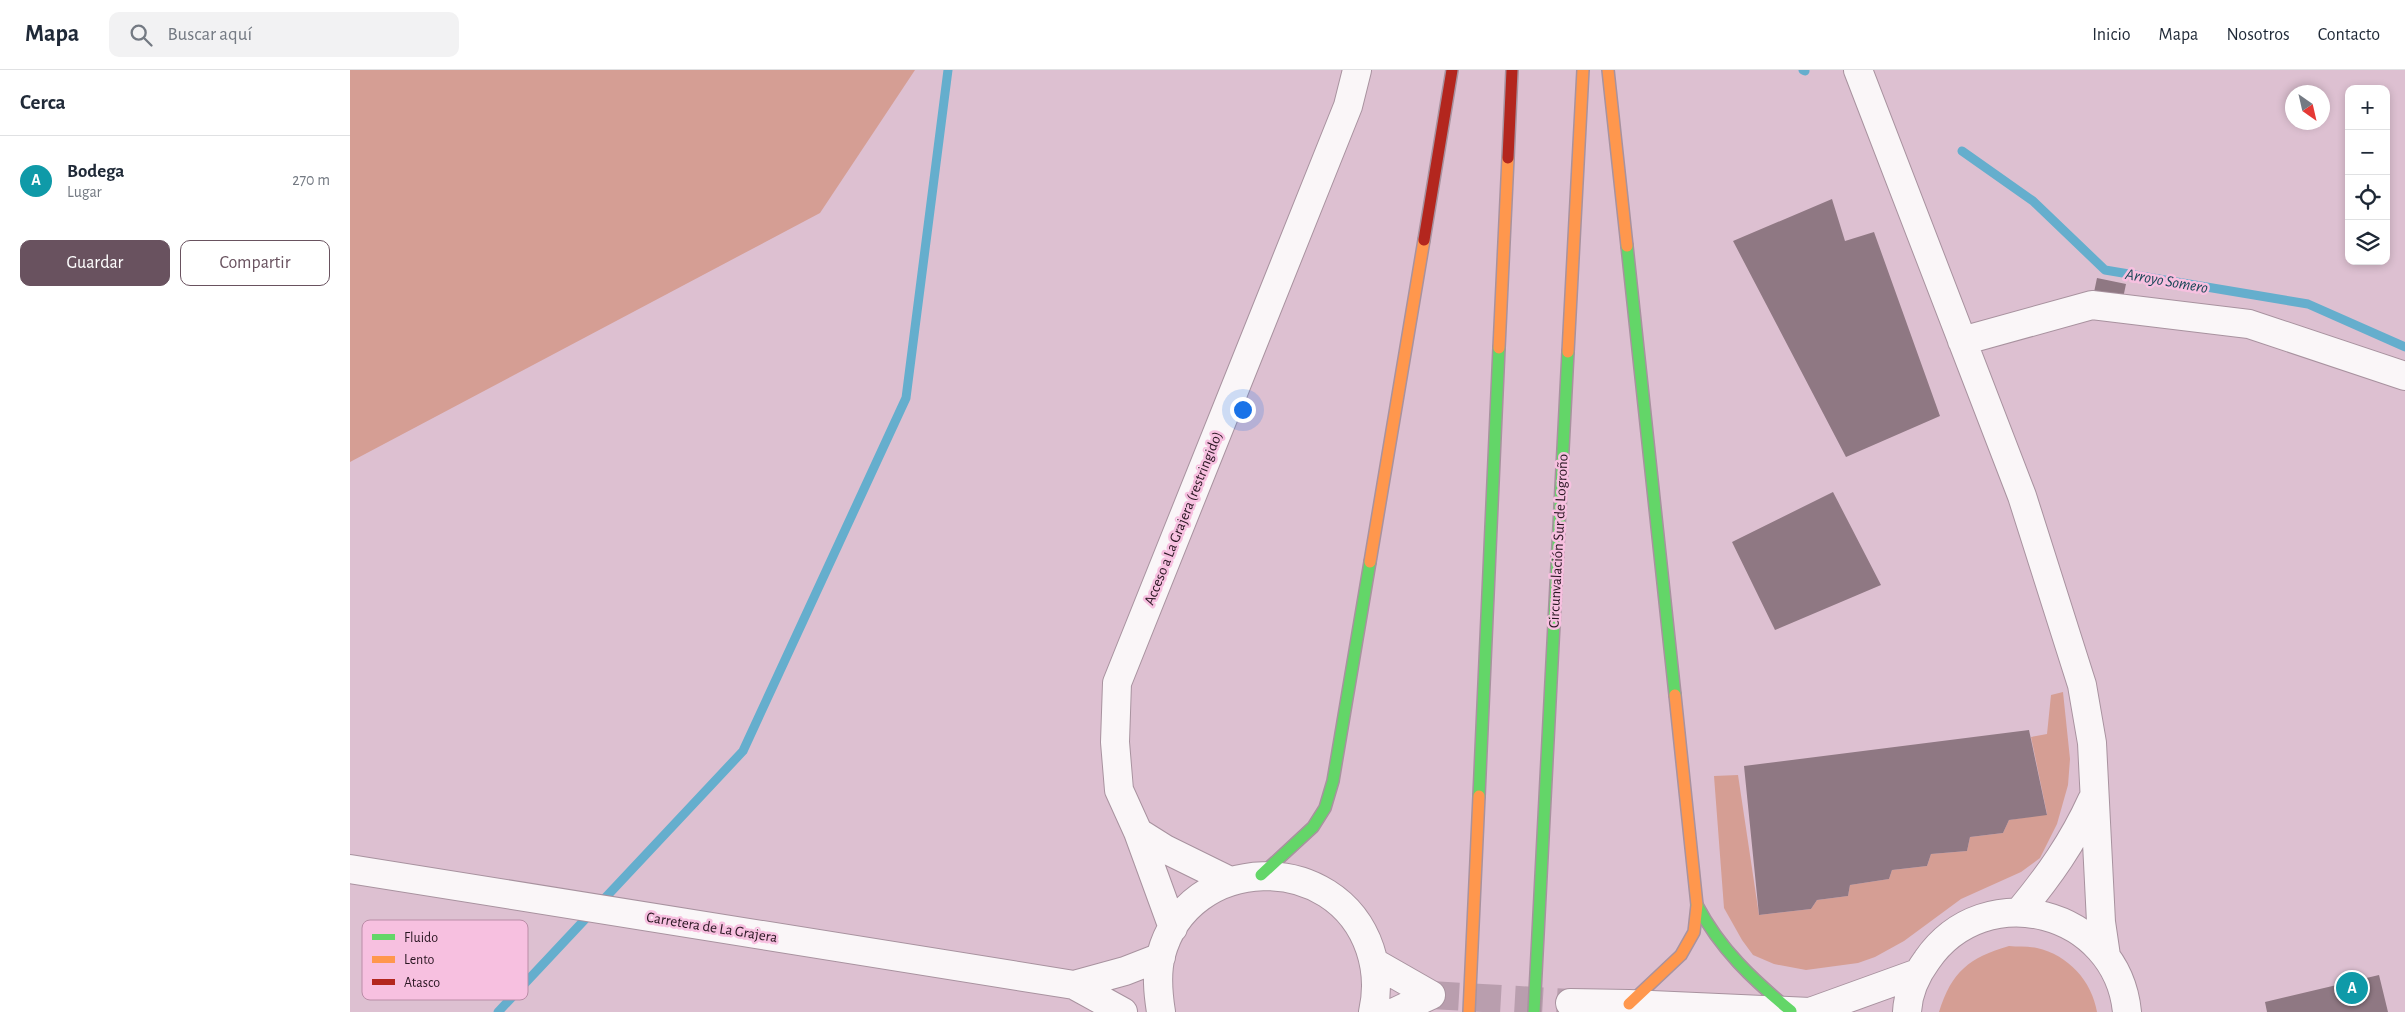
<!DOCTYPE html>
<html lang="es">
<head>
<meta charset="utf-8">
<style>
	:root { --surface:#fff; --page:#f2f2f3; --text:#1f2937; --muted:#747a83; --line:#e0e1e3; --accent:#69525f }
	body { margin:0; font-family:"Alegreya Sans",sans-serif; background:var(--page); color:var(--text) }
	.controls { position:absolute; right:15px; top:15px; display:grid; overflow:hidden; border-radius:10px; box-shadow:0 2px 8px #0003 }
	.controls button { width:45px; height:45px; display:grid; place-items:center; padding:0; border:0; border-bottom:1px solid var(--line); background:var(--surface); color:var(--text); font:25px sans-serif }
	.compass { position:absolute; left:1935px; top:15px; width:45px; height:45px; border-radius:50%; background:var(--surface); box-shadow:0 2px 8px #0003; rotate:146deg }
	.you { position:absolute; left:892px; top:339px; width:18px; height:18px; margin:-12px; border:4px solid #fff; border-radius:50%; background:#1a73e8; box-shadow:0 0 0 8px #1a73e833 }
	.badge { display:grid; place-items:center; width:32px; height:32px; border-radius:50%; background:var(--accent); color:#fff; font-size:16px; font-weight:700 }
	.pin { position:absolute; translate:-50% -50%; border:2px solid #fff; box-shadow:0 1px 5px #0006 }
	.list { margin:0; padding:0; list-style:none }
	h2 { display:flex; justify-content:space-between; align-items:center; height:65px; margin:0; padding:0 20px; font-size:21px }
	h2 small { font-size:16px; font-weight:400; color:var(--muted) }
	.list li { display:grid; grid-template-columns:32px 1fr auto; gap:15px; align-items:center; box-sizing:border-box; height:90px; padding:0 20px; border-top:1px solid var(--line) }
	.list b { display:block; font-size:19px; white-space:nowrap }
	.list p { margin:0; font-size:16px; white-space:nowrap; color:var(--muted) }
	.list em { font-size:16px; font-style:normal; color:var(--muted) }
	.actions { display:flex; gap:10px; padding:15px 20px }
	.actions a { flex:1; padding:11px 0; border:1px solid var(--accent); border-radius:10px; text-align:center; font-size:18px; color:var(--accent) }
	.actions .main { background:var(--accent); color:#fff }
	.icon { flex:none; width:28px; height:28px; fill:none; stroke:currentColor; stroke-width:2; stroke-linecap:round; stroke-linejoin:round }
	.map { position:relative; flex:none; width:2055px; height:942px; overflow:hidden }
	header { display:flex; align-items:center; gap:30px; box-sizing:border-box; height:70px; padding:0 25px; background:var(--surface); border-bottom:1px solid var(--line) }
	header strong { font-size:24px }
	nav { display:flex; gap:28px; margin-inline-start:auto; font-size:18px }
	.search { width:350px; height:45px; background:var(--page); display:flex; align-items:center; gap:12px; box-sizing:border-box; padding:0 18px; border-radius:10px; color:var(--muted); font-size:19px }
	main { display:flex }
	aside { flex:1; background:var(--surface) }
	.map>svg:first-child { display:block }
	.green { fill:#d59e94 }
	.lines { fill:none; stroke-linecap:round; stroke-linejoin:round }
	.stream { stroke:#65aecd; stroke-width:9 }
	.building { fill:#8f7883 }
	.street-tunnel { stroke:#b99eae; stroke-width:28; stroke-dasharray:28 14; stroke-linecap:butt }
	.street-casing { stroke:#a8929f; stroke-width:30 }
	.fast-casing { stroke:#a8929f; stroke-width:14 }
	.slow-casing { stroke:#a8929f; stroke-width:14 }
	.jam-casing { stroke:#a8929f; stroke-width:14 }
	.street { stroke:#faf6f8; stroke-width:28 }
	.fast { stroke:#63d668; stroke-width:11 }
	.slow { stroke:#ff974d; stroke-width:11 }
	.jam { stroke:#b3261e; stroke-width:11 }
	.labels { text-anchor:middle; stroke-width:5; stroke-linejoin:round; paint-order:stroke }
	.street-label { font-size:15px; fill:#2a1622; stroke:#f7c0e0 }
	.water-label { font-size:16px; font-style:italic; fill:#154555; stroke:#f7c0e0 }
	.key { fill:#f7c0e0; stroke:#ba8da7; stroke-width:1 }
	.key-label { font-size:14px; fill:#2a1622 }
</style>
</head>
<body>
<header>
<strong>Mapa</strong>
<div class="search"><svg class="icon" aria-label="search" viewBox="0 0 24 24"><circle cx="10" cy="10" r="6"/><path d="M15 15l6 6"/></svg>Buscar aquí</div>
<nav><a>Inicio</a><a>Mapa</a><a>Nosotros</a><a>Contacto</a></nav>
</header>
<main>
<aside>
<h2>Cerca<small></small></h2>
<ul class="list">
<li><span class="badge" style="background:#0f9aa8">A</span><div><b>Bodega</b><p>Lugar</p></div><em>270 m</em></li>
</ul>
<div class="actions"><a class="main">Guardar</a><a>Compartir</a></div>
</aside>
<div class="map">
<svg width="2055" height="942" viewBox="0 0 2055 942">
	<rect width="100%" height="100%" fill="#ddc0d1"/>
	<path class="green" d="M0,0H565L470,143L0,392Z
		M1713,622L1720,689L1718,715L1707,754L1690,788L1671,802L1611,829L1554,871L1525,887L1508,893L1456,900L1424,894L1403,885L1392,870L1374,838L1364,706L1388,705L1409,845L1461,839L1467,830L1498,826L1500,815L1539,809L1542,800L1577,796L1581,784L1617,781L1620,767L1653,763L1659,750L1697,744L1681,667L1697,664L1701,625Z
		M1659,876C1668,877 1678,876 1687,878C1718,885 1742,911 1747,942H1589C1602,901 1619,888 1659,876Z"/>
	<g class="lines">
		<path class="stream" d="M1453,0L1455,1
			M1612,81L1683,131L1755,200L1958,234L2055,277
			M148,942L393,681L556,328L598,0"/>
	</g>
	<path class="building" d="M1482,129L1495,171L1524,162L1590,346L1496,387L1383,171Z
		M1747,208L1776,214L1772,233L1743,227Z
		M1483,422L1531,515L1425,560L1382,472Z
		M1679,660L1697,745L1659,750L1653,763L1620,767L1617,781L1581,784L1577,796L1542,800L1539,809L1500,815L1498,826L1467,830L1461,839L1409,845L1394,696Z
		M2029,905L2038,942H1917L1915,932Z"/>
	<g class="lines">
		<path class="street-tunnel" d="M1081,925L1220,933"/>
		<defs>
			<path id="street" d="M1508,0L1672,426L1732,615L1742,673L1751,852L1756,886
				M1612,271L1742,235L1899,254L2055,306
				M788,762L815,779L880,811
				M0,799L724,915L773,942
				M1669,842C1699,806 1723,772 1742,730
				M823,858L788,762L769,720L765,672L767,613L998,36L1007,0
				M1025,893L1081,925
				M724,915L775,901L811,887
				M1220,933L1279,934L1460,942
				M811,942C808,923 806,904 811,885C838,783 986,779 1020,879C1027,900 1028,920 1023,942
				M1045,942L1081,925
				M1460,942L1568,903
				M1557,942C1558,923 1566,905 1577,890C1635,806 1767,840 1777,942"/>
			<path id="fast" d="M1277,176L1325,625
				M1129,726L1149,278
				M911,805L963,757L975,738L983,711L1020,492
				M1347,835C1370,879 1403,910 1441,941
				M1184,942L1218,282"/>
			<path id="slow" d="M1258,0L1277,176
				M1149,278L1158,88
				M1218,282L1233,0
				M1020,492L1074,170
				M1279,934L1331,885L1344,862L1347,835L1325,625
				M1119,942L1129,726"/>
			<path id="jam" d="M1158,88L1162,0
				M1074,170L1102,0"/>
		</defs>
		<use href="#street" class="street-casing"/>
		<use href="#fast" class="fast-casing"/>
		<use href="#slow" class="slow-casing"/>
		<use href="#jam" class="jam-casing"/>
		<use href="#street" class="street"/>
		<use href="#fast" class="fast"/>
		<use href="#slow" class="slow"/>
		<use href="#jam" class="jam"/>
	</g>
	<g class="labels">
		<g class="street-label">
			<text transform="translate(833 448) rotate(-68)" y="5">Acceso a La Grajera (restringido)</text>
			<text transform="translate(1208 471) rotate(-87)" y="5">Circunvalación Sur de Logroño</text>
			<text transform="translate(362 857) rotate(9)" y="5">Carretera de La Grajera</text>
		</g>
		<g class="water-label">
			<text transform="translate(1817 210) rotate(10)" y="6">Arroyo Somero</text>
		</g>
	</g>
	<rect x="12" y="850" width="166" height="80" rx="8" class="key"/>
	<rect x="22" y="864" width="23" height="6" fill="#63d668"/>
	<rect x="22" y="886" width="23" height="7" fill="#ff974d"/>
	<rect x="22" y="909" width="23" height="6" fill="#b3261e"/>
	<g class="key-label">
		<text x="54" y="872">Fluido</text>
		<text x="54" y="894">Lento</text>
		<text x="54" y="917">Atasco</text>
	</g>
</svg>
<div class="controls">
<button>+</button>
<button>−</button>
<button><svg class="icon" aria-label="locate" viewBox="0 0 24 24"><circle cx="12" cy="12" r="6"/><path d="M12 2v4M12 18v4M2 12h4M18 12h4"/></svg></button>
<button><svg class="icon" aria-label="layers" viewBox="0 0 24 24"><path d="M12 4l9 5-9 5-9-5zM3 14l9 5 9-5"/></svg></button>
</div>
<svg class="compass" viewBox="-18 -18 36 36"><path d="M0-13l5 13h-10z" fill="#e53935"/><path d="M0 13l5-13h-10z" fill="#747a83"/></svg>
<div class="you"></div>
<div class="pin badge" style="left:2002px;top:918px;background:#0f9aa8">A</div>
</div>
</main>
</body>
</html>
